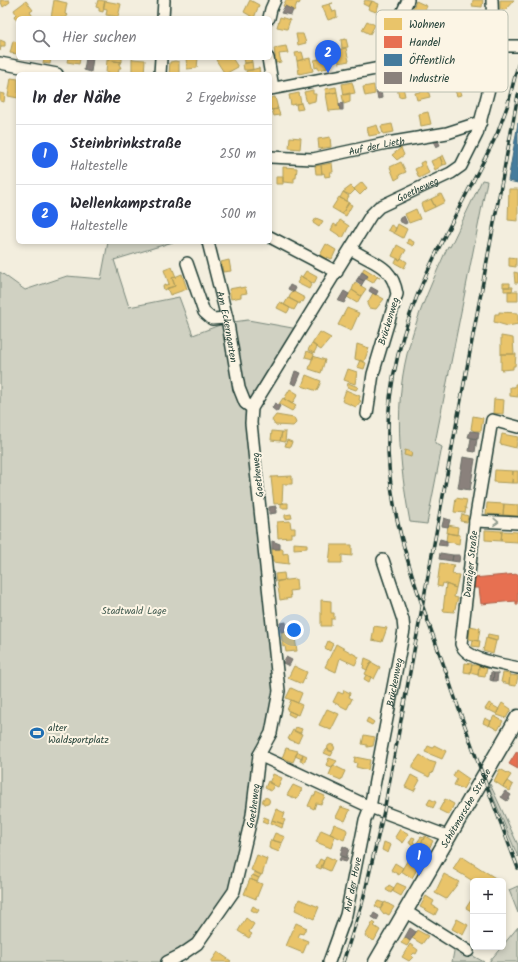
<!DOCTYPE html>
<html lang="de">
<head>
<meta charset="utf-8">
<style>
	:root { --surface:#fff; --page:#f7f7f7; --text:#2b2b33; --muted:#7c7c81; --line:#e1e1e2; --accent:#2563eb }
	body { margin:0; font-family:Kalam,sans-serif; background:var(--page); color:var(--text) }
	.controls { position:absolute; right:12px; bottom:12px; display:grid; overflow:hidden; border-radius:6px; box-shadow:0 2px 6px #0003 }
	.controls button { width:36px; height:36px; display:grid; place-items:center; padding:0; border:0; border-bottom:1px solid var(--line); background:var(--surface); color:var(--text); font:20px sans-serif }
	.you { position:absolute; left:294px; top:630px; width:14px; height:14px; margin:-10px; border:3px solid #fff; border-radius:50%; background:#1a73e8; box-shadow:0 0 0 6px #1a73e833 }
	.badge { display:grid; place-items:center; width:26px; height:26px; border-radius:50%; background:var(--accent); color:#fff; font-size:13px; font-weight:700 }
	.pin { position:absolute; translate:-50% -33px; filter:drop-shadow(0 1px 2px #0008) }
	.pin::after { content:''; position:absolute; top:21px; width:14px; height:12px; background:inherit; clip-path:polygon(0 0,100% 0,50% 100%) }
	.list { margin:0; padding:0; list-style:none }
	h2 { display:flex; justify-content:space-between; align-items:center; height:52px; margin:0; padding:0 16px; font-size:17px }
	h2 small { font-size:13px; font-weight:400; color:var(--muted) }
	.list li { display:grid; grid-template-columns:26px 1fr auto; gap:12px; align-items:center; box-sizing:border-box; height:60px; padding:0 16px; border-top:1px solid var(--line) }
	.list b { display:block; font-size:15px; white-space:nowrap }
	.list p { margin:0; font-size:13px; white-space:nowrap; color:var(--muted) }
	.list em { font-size:13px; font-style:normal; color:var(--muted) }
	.icon { flex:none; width:22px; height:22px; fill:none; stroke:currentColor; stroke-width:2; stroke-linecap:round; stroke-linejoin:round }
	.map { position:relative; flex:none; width:518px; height:962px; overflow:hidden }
	.search { position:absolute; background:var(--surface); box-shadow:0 2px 6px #0003; left:16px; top:16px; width:256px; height:44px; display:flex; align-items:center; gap:10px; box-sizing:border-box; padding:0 14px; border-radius:6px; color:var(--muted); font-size:15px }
	.panel { position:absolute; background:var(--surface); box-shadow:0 2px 6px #0003; left:16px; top:72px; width:256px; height:172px; border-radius:6px }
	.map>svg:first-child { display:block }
	.green { fill:#d0d1c2; stroke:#78877b }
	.homes { fill:#e9c46a; stroke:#ac9c5a }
	.shops { fill:#e76f51; stroke:#ab6048 }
	.public { fill:#457b9d; stroke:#3a687e }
	.industry { fill:#8a817c; stroke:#6a6d66 }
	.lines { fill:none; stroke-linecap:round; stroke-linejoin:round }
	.minor-casing { stroke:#1f3d34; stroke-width:14 }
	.major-casing { stroke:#1f3d34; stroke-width:17 }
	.minor { stroke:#fcf5e5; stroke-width:11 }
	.major { stroke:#fcf5e5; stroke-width:14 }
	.rail-casing { stroke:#1f3d34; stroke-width:3.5 }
	.rail { stroke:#fcf5e5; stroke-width:2; stroke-dasharray:6; stroke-linecap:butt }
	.oneway { stroke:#8e998c }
	.labels { text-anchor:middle; stroke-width:4; stroke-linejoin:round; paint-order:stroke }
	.street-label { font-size:10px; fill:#1f3d34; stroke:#fcf5e5 }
	.park-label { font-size:10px; fill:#425b50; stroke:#fcf5e5 }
	.poi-label { font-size:10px; fill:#1f3d34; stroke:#fcf5e5; text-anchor:start }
	.key { fill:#fcf5e5; stroke:#babeb0; stroke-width:1 }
	.key-label { font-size:11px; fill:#1f3d34 }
</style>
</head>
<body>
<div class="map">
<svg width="518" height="962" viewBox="0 0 518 962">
	<rect width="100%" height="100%" fill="#f3eede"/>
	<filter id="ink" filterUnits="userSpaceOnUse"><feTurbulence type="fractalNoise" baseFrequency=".025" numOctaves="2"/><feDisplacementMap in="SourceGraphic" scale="8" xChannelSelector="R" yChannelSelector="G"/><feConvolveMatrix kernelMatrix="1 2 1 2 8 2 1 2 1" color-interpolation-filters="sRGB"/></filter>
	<g filter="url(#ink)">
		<path class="green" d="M482,180L487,181L435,443L442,447L427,524L410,522C399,463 393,401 410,343C419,310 434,278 448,246L450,247Z
			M108,242H173L114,260L129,307L179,297L193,335L225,323L248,320L298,329L248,410L276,689L268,734L256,747L251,823L231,891L176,962H0V272L25,290L67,276L101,279Z
			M490,784L518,845V857L489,787Z
			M518,886V913L509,890Z
			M518,927V962H489Z
			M455,946L484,962H452Z"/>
		<path class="homes" d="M0,0H9L10,2L3,7Z
			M54,0L67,3L65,14L68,15L66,18H51Z
			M98,0L105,1L103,12L99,11V8L96,7Z
			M250,0L259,5L254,18L244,12Z
			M286,0H301L299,4L297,3L294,11L283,6Z
			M365,0L372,1L369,7L363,4Z
			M473,0H483L482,7L472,6Z
			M500,0H514L505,10H500Z
			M26,1L33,10L30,12L34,18H18L17,21L14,16L16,14L14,10Z
			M105,1L121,4L118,17L106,15L107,9L103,8Z
			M372,1L379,4L376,12L368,9Z
			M416,1L427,6L422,16L412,11Z
			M333,3L330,4L333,12L336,11L337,17L328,20L322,6Z
			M280,17L290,20L287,29L277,27Z
			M367,21L375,25L370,34L362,30Z
			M296,34H303L306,43L298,45Z
			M346,39L348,47L342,48L341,40Z
			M0,40L5,42V46H1L0,51Z
			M13,41L18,42V54L10,53Z
			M286,46L288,53L279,54L281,62L276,63L274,48Z
			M346,48L349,61L339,63L337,50Z
			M325,51L326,58L319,59L318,53Z
			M302,52L304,59L297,61L295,53Z
			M44,58H51L50,64L43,63Z
			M68,58L80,59L79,64L67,62Z
			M109,58H122V62L107,60Z
			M186,58H198L197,68L187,69Z
			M219,58H232L238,67L225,74L216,60Z
			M251,58L252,62L245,63L244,59Z
			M310,58L313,71L299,74L297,61Z
			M326,58L328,68L318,70V67L315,68L314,60Z
			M132,59L145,60L144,74H132Z
			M107,60L122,62L119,64L121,68H119L118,74L106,73Z
			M175,61L179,62V74H169L170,62Z
			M252,62L253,70H244L243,64Z
			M259,68L260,74H247L246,71Z
			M11,78L18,79V98L8,96Z
			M352,82L355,93L344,95L342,84Z
			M458,83L462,95L457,96L453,85Z
			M374,85L375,94L365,96L363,87Z
			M336,87L337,92L326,94L325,89Z
			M403,87L405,96L399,97L397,88Z
			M313,90V94H316L315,101L307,103L304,92Z
			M428,90L430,97L417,100L415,93Z
			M337,92L340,110L329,111L326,94Z
			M0,93L5,94L4,102L0,101Z
			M299,93L301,103L291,105L289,95Z
			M350,93V102L344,104L342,95Z
			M275,97L278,109L270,110V98Z
			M301,103L303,109L297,110L296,104Z
			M277,107L280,115L274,116L272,110L278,109Z
			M428,112L431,124L421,126L419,114Z
			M392,124L394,132L383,134L381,126Z
			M377,125L380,134L369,136L367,128Z
			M290,137L301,138L300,149L289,148Z
			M330,137L331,147L319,149L318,139Z
			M401,148L404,155L397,160L392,155Z
			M443,155L447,164L443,165L440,157Z
			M440,157L443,165L435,170L431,161Z
			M424,161L429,173L419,178L415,169L421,166L420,163Z
			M401,162L406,172L399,175L400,177L395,180L390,167Z
			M332,163L333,172H330L331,176L325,177L324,173L322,174L321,165Z
			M321,165L322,174H316L315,166Z
			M283,167L297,168L296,178H294V183L283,182Z
			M276,177H283V184H276Z
			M362,182L367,188L360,195L354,189Z
			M351,186L355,190L350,195L343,192Z
			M509,189H518V221L508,220Z
			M343,192L349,196L346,201L340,198Z
			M441,194L445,202L435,207L431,199Z
			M339,197L349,203L342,214L332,208Z
			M431,199L435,207L424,212L421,204Z
			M348,203L352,205L346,216L342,214Z
			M416,209L420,219L409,223L405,214Z
			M316,218L323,221L319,227L313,223Z
			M340,220L349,226L343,238L331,230L334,224L337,226Z
			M398,224L407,229L403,238L394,233Z
			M391,225L396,228L394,233L388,230Z
			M408,239L414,242L413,246L407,243Z
			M326,244L336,250L332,259L327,257L326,259L320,255Z
			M397,245L406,250L400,260L392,256Z
			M509,257L516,258V267L509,266Z
			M401,258L407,262L404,268L395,263L397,259L400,260Z
			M229,260L231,271L223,272L221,262Z
			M172,267L176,277L172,278L175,286L164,290L163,286L169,284L164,270Z
			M364,268L380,278L377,277L373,283L366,279L368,276L362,272Z
			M306,271L317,277L314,284L302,277Z
			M514,272L518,273V283H515Z
			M182,274L187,289L170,295L167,288L175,286L172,278Z
			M301,276L312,283L309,289L297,283Z
			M355,282L366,289L361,296L352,290Z
			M503,283H510V287H503Z
			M240,287V288L245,287L247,293L241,294V297L231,299L229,289Z
			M504,287H513L512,291H504Z
			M352,290L361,296L357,303L347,297Z
			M292,291L305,298L303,302L301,301L300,304L289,298Z
			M508,291H518V301H508Z
			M373,293L384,299L376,309L369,308L367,304Z
			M288,298L298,303L294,310L284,305Z
			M280,302L290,308L287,313L277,308Z
			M347,308L359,313L351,331L338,325Z
			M499,312L518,313V324L508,326L494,322L495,314H499Z
			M320,332L331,338L321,350L312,344Z
			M501,336L513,338L514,354H501Z
			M312,343L317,347L314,353L308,350Z
			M357,344L369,348L364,362L355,359Z
			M307,351L314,354L313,359L305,357Z
			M501,354H516L515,366H513V369L501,370Z
			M313,356L325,360L321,373L309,369Z
			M360,360L366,363L364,369L357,367Z
			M348,369L357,372L355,384L344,380Z
			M306,375L321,381L317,391L302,386Z
			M348,383L358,387L356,390L347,387Z
			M515,384H518V397L510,396V387H515Z
			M290,389L298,394L292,404L284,399Z
			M346,390L360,396L359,400L361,401L356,407L342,401Z
			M283,398L296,406L292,411L279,404Z
			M494,399L504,400L503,414L493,413Z
			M276,415L294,418L296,423L293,426L275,425L272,420Z
			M473,416L483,418L481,431H474L471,429Z
			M272,431L282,432L280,441L271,440Z
			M282,432H286L285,442L280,441Z
			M502,434L518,437L516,448L500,444Z
			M287,440L292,442L290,447L285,446Z
			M405,450L412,452L411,457L404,455Z
			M495,470L513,471L512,483L494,482Z
			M513,471H518V483H512Z
			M292,476V484H283L282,503H284L274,504L271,477Z
			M456,498L467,500L465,508H466L465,513L454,512Z
			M281,503H288V508H281Z
			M487,503L504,504L503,515L486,514Z
			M504,504L518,505V516L503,515Z
			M291,514L292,518L285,519V515Z
			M462,514L468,516L467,522L460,521Z
			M290,521L291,528H295V533H291V537L278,538L277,522Z
			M448,525L458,527L457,535L447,533Z
			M485,530L502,531L501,541L485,540Z
			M502,531L518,532V542L501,541Z
			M447,533L460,535L459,544L446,541Z
			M294,543L307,544V548L294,549Z
			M331,545H352V556L342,555V563H329Z
			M272,549H283V554L288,553L289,564L273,562Z
			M440,563L454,565L452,574L459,575L456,588L443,583L442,587L437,586Z
			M284,573L285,580L276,582L275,574Z
			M296,579L297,590L290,591L291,598L280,600L277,581Z
			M446,584L456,588L454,597L458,598L454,612L443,611Z
			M321,600L331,601V613H334V619H331V626H321Z
			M374,626L387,628L382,642L372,640Z
			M470,626L480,628L478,641L469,639Z
			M291,630L292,638H295L297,651L286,652L285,646L283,647L281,632Z
			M488,634L498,636L497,641L487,638Z
			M486,638L496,641L493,654L483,651Z
			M473,640L480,641L479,647L472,646Z
			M328,641L333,644L330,651L325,648Z
			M336,644L359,657L355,665L340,658L336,672L325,667Z
			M365,658L372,661L367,670L363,668Z
			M371,662L380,667L374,679L365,674Z
			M465,663L472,664L470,673L464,672Z
			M472,665H479L478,675L470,673Z
			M294,666L307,672L302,684L288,678Z
			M479,666L487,668L485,677L478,676Z
			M503,673L510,674L509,684L501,682Z
			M366,675L371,677L369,682L364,679Z
			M510,675L518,676L516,686L509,685Z
			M291,688L302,693L298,703L286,698Z
			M344,690L350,693L349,697L352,699L347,709L333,702L338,692L343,694Z
			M291,700L302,705L298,715L287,710Z
			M489,703L492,705L489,711L485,709Z
			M502,703L511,709L506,718L497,715V712Z
			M492,705L499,709L497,714L489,710Z
			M327,709L339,714L331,730L319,725Z
			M289,711L296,714L294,717L288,714Z
			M494,716L503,721L498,730L489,725Z
			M368,718L374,722L372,725L366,722Z
			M485,718L491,721L489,726L483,723Z
			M296,727L302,729L300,734L294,731Z
			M293,730L302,734L298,743L288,739Z
			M364,735L375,737L373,746L367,747V745L362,744Z
			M327.5 748a3.5 3.5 0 1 1 7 0a3.5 3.5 0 1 1-7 0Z
			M434,745L446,751L442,759L425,752L428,746L433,748Z
			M286,748L298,751L293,762L282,758Z
			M327,749L333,752L331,756L324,753Z
			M298,752L303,754L302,759L295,756Z
			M303,754L307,756L304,762L300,761Z
			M420,755L429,761L436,763L432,774L431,773L429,777L413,769V765Z
			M355,757L370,760L368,770L356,767L357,763L354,762Z
			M329,758L337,761L332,767L326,765Z
			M333,765L345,771L341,780L329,775Z
			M500,769L511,775L503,787L494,781Z
			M456,770L469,779L463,789L454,785L457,779L453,776Z
			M273,774L282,778L278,787L269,783Z
			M411,775L420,780L414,791L405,787Z
			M268,781L274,785L271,791L265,788Z
			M507,781L513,785L510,791L503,787Z
			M293,785L302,789L297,799L287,795Z
			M316,792L325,796L321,804L316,803L314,809L308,806L313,795L315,796Z
			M262.5 801a3.5 3.5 0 1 1 7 0a3.5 3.5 0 1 1-7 0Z
			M430,799L436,802L433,808L427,804Z
			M445,799L454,804L449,815L439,810Z
			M341,807L350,810L345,821L336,817Z
			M276,809L285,813L283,819L285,820L283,824L272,820Z
			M264,817L269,819L267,824L262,822Z
			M272,820L283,824L282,828L271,823Z
			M334,824L346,829L347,831L344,840L330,834Z
			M400,829L409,834L403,843L395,837Z
			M321,830L335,836L331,848L316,842Z
			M275,833L285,837L282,843L272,840Z
			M425,836L433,841L428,850L420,845Z
			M412,837L415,838L413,842L416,844L415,846L409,843Z
			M421,837L424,838L420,845L416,844Z
			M272,840L282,843L279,852L269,848L270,841Z
			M384,842L391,845L388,853L382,850Z
			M257,855L267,859L262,875L251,870Z
			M326,856L335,860L330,871L321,867Z
			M461,856L500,881H473L453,869Z
			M409,858L420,864L412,878L401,871Z
			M320,859L324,861L321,869L316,867Z
			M395,863L403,868L399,875L391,870Z
			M254,872L261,875L259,878L253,875Z
			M444,874L459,882L446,899L435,893Z
			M252,875L259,878L257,882L250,879Z
			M250,879L262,884L256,899L244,894Z
			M397,883L406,887L401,896L392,891Z
			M389,885L394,888L391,893L386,890Z
			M426,896L434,901L432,905L438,909L435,915L420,907Z
			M473,897V912L466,908Z
			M299,899L319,907L314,919L295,910Z
			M378,901L384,903L380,909L375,906Z
			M385,902L394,907L389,915L385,913L384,915L380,910Z
			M253,906L259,910L257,913L251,910Z
			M246,918L254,924L249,932L252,934L249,938L238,931Z
			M457,919L468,925L463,935L452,929Z
			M373,922L376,924L374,926L380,930L374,941L365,936Z
			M296,923L307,928H306L303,934L300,933L298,937L308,941L303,953L286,946Z
			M417,930L428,936L422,944L412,938Z
			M405,937L410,941L407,946L401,943Z
			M410,944L418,950L416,954L414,953L411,956L413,957L409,961L402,957Z
			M218,952L231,961L230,962H211Z"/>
		<path class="shops" d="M518,574V605H516V601L481,604L479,588H474L473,578Z
			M517,751L518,752V769L509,764Z"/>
		<path class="public" d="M518,123V183L508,181Z"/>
		<path class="industry" d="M285,6L293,10L291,15L281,13Z
			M86,58H93L91,72L84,70Z
			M381,90L382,98L378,99L376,91Z
			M343,103V110H340L339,104Z
			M437,139L440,145L436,147L433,141Z
			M404,216L407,223L405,224L399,221L400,218Z
			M362,272L368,276L364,281L358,278Z
			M358,278L364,281L361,286L362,285L356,281Z
			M290,285L296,288L294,292L288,289Z
			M371,287L378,291L376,295L369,291Z
			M344,291L349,294L344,303L338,301Z
			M295,371L301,373L296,385L291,383Z
			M275,403L280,406L277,412L272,408Z
			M470,431L479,432L478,439L468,437Z
			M471,438L477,439L475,452L469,451Z
			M463,457L475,459L470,490L458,488Z
			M276,506V513L269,514V507Z
			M444,518L450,520L448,527L442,526Z
			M440,539L447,541V546L438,545Z
			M272,541L280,544V549H272Z
			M440,553L453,555L452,561L439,559Z
			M453,555H460L459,562L452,561Z
			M286,622L287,631L281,632L280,623Z
			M286,657L292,660L289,666L283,663Z
			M491,672L494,673L493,681L490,680Z
			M494,673H498L497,681H493Z
			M505,791L511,795L507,801L501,797Z
			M343,846L349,849L346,858L340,855Z
			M341,856L348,859L346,862L339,860Z
			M374,913L379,916L377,920L372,917Z
			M410,928L416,932L410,941L405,937Z"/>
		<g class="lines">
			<defs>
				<g id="minor">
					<path d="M163,18L164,0"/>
					<path d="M269,18L271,9L275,0"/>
					<path d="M268,58L273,88"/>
					<path d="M0,63L57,74"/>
					<path d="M389,66L387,46L408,0"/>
					<path d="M160,74L161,58"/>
					<path d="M270,89L496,46H518"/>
					<path id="s1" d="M270,157L313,159L387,143L447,133L481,122"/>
					<path d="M270,237L337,272"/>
					<path id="s2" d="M208,242L227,318L239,388L245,403L252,408"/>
					<path d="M351,249C373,264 392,264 397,294L373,374L367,414"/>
					<path d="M187,263L204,312L212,319L227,318"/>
					<path d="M518,427L492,420L475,521L461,644C466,660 502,664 518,668"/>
					<path d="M475,521L518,523"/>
					<path d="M259,755L370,807L450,837"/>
					<path d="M405,911L468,951"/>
					<path id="s3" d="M167,962L181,955L197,944L234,891L252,815L259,755L271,733L279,691L251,423L252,408L371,215L379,207L451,173L461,166L477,134L494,70L496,46L493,31L492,0"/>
					<path id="s4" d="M329,962L346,915L365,820L370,807L404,630L403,620L383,560"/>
				</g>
				<g id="major">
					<path id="s5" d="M376,962L518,717"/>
				</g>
			</defs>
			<use href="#minor" class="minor-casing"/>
			<use href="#major" class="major-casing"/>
			<use href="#minor" class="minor"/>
			<use href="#major" class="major"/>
			<defs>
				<path id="rail" d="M518,65L507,107L497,134C462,207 417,276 398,355C369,470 406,560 444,666C467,734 492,801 518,868
					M343,962L362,904L384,811L518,95"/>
			</defs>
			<use href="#rail" class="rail-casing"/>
			<use href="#rail" class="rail"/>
		</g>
		<defs><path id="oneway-chevron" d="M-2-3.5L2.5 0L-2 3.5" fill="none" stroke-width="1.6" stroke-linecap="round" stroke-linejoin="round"/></defs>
		<use class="oneway" href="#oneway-chevron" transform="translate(496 522) rotate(3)"/>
	</g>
	<defs>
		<symbol id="stadium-bare" viewBox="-9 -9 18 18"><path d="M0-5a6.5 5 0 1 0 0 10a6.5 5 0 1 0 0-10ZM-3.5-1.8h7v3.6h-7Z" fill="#1f6fb2" stroke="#fcf5e5" stroke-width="2.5" paint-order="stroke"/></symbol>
	</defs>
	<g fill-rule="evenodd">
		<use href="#stadium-bare" x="27" y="723" width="20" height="20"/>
	</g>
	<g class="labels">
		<g class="street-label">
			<text dy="4" stroke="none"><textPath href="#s1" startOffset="108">Auf der Lieth</textPath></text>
			<text dy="4" stroke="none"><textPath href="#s3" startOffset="871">Goetheweg</textPath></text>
			<text transform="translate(388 321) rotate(-73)" y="4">Brückenweg</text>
			<text dy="4" stroke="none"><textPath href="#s2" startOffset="87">Am Eckerngarten</textPath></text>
			<text transform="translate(257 475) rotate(-96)" y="4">Goetheweg</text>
			<text transform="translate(470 564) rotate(-84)" y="4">Danziger Straße</text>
			<text dy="4" stroke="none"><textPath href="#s4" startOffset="288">Brückenweg</textPath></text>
			<text dy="4" stroke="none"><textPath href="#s3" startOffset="187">Goetheweg</textPath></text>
			<text dy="4" stroke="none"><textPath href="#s5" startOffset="178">Schötmarsche Straße</textPath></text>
			<text dy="4" stroke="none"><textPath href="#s4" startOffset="81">Auf der Hove</textPath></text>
		</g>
		<g class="park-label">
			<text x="134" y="614">Stadtwald Lage</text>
		</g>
		<g class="poi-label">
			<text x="48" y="731">alter<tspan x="48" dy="12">Waldsportplatz</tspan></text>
		</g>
	</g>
	<rect x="376" y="10" width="132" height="82" rx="6" class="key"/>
	<rect x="384" y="18" width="18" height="12" fill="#e9c46a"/>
	<rect x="384" y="36" width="18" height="12" fill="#e76f51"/>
	<rect x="384" y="54" width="18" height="12" fill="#457b9d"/>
	<rect x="384" y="72" width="18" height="12" fill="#8a817c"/>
	<g class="key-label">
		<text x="409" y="28">Wohnen</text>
		<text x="409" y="46">Handel</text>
		<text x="409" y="64">Öffentlich</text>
		<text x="409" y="82">Industrie</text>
	</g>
</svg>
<div class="controls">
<button>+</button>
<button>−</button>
</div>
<div class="you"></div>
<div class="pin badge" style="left:419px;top:876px">1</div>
<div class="pin badge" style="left:328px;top:73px">2</div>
<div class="search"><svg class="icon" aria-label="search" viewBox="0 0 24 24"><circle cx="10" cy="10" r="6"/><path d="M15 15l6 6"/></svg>Hier suchen</div>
<section class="panel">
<h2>In der Nähe<small>2 Ergebnisse</small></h2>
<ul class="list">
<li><span class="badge">1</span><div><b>Steinbrinkstraße</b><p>Haltestelle</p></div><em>250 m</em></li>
<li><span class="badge">2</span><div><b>Wellenkampstraße</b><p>Haltestelle</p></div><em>500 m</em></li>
</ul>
</section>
</div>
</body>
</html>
